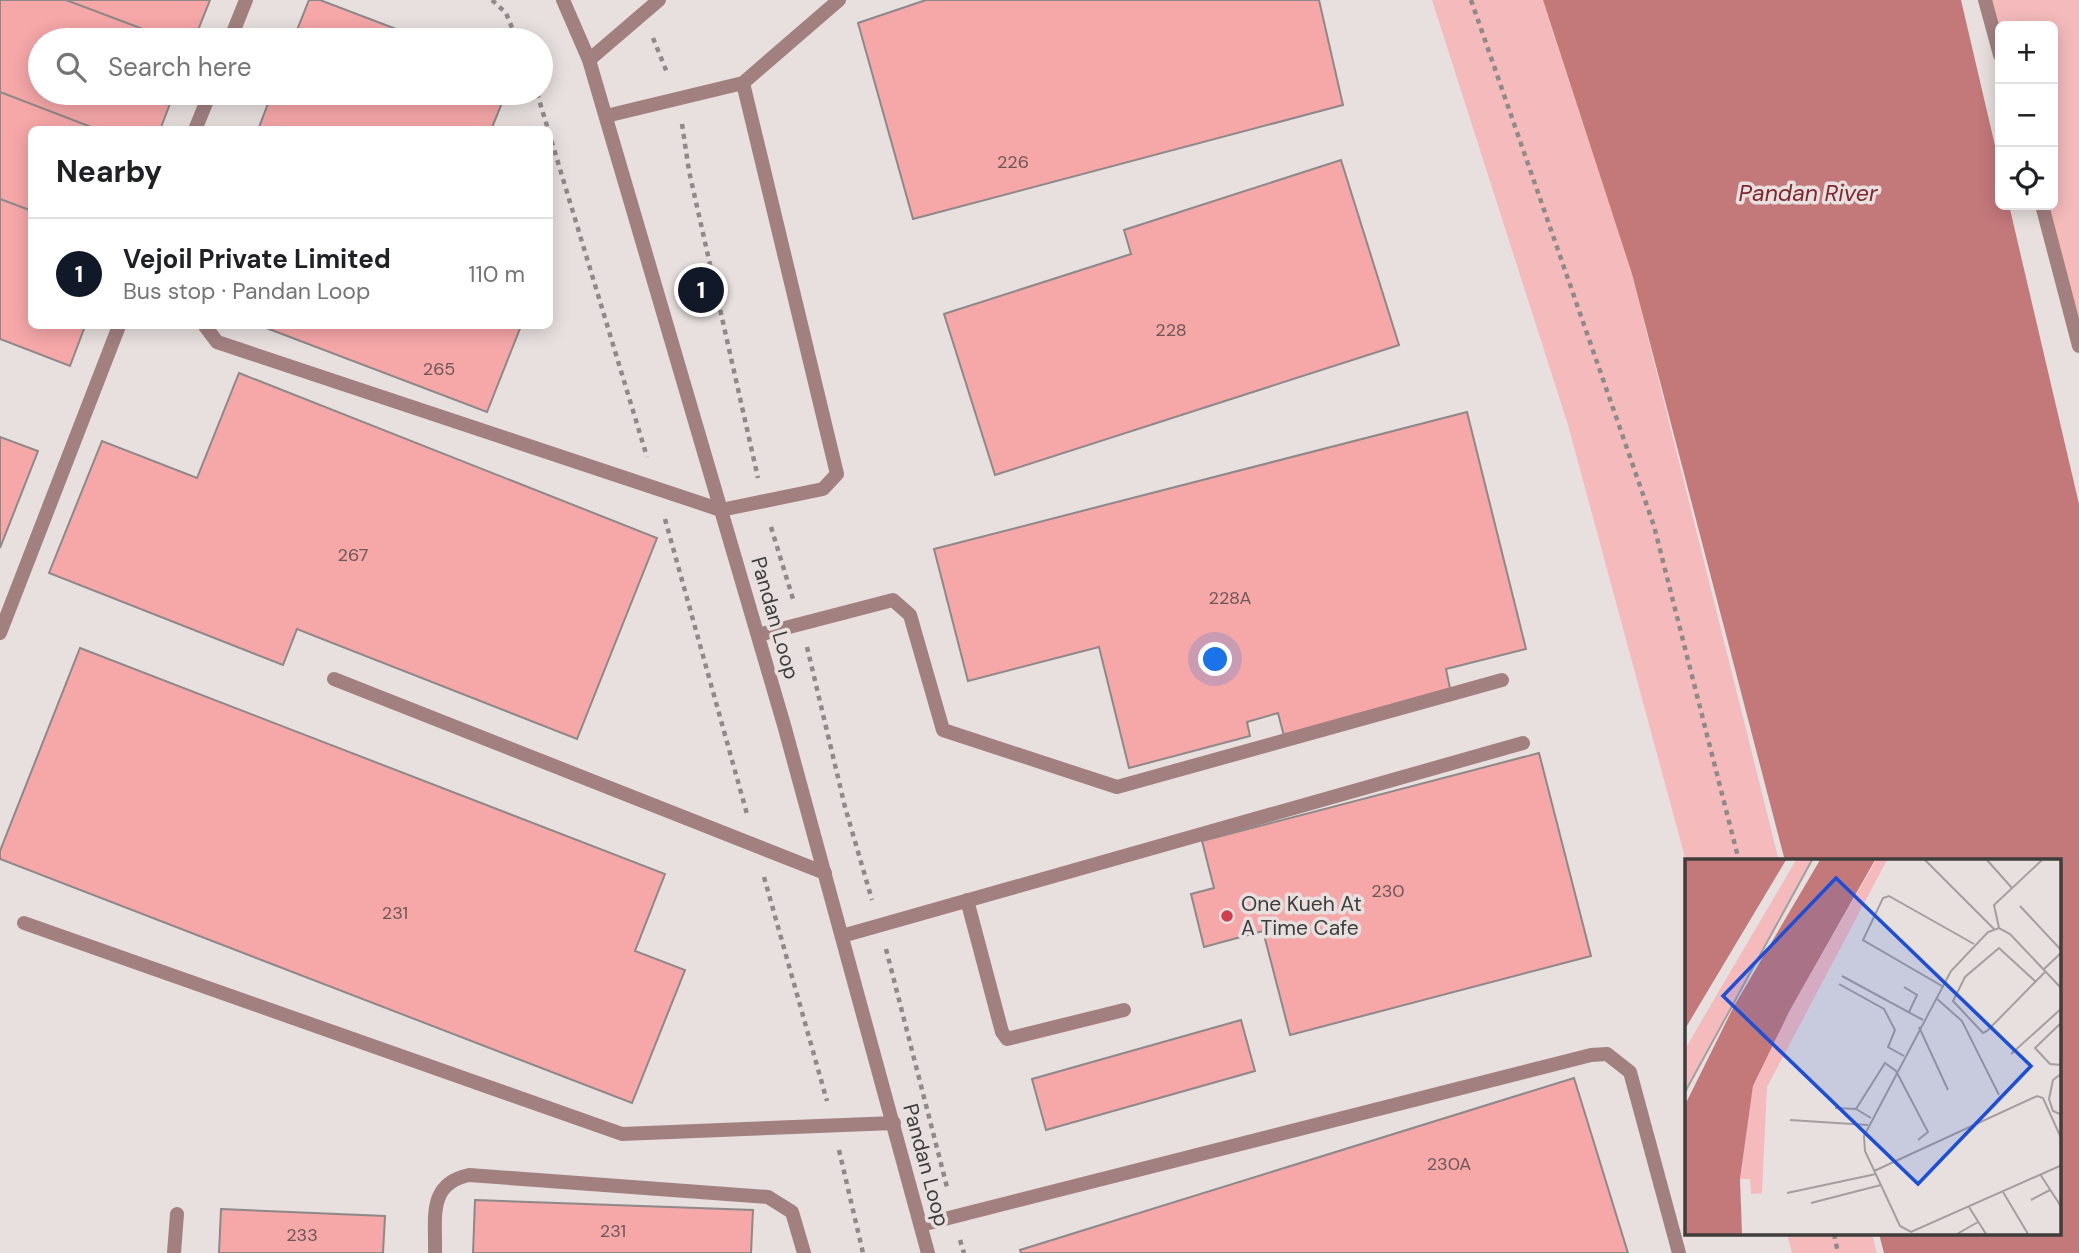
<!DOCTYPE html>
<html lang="en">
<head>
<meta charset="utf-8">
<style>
	:root { --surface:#fff; --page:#f6f6f6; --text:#202124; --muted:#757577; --line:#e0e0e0; --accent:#111827 }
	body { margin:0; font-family:"DM Sans",sans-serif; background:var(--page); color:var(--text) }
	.controls { position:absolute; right:21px; top:21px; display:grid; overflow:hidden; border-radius:10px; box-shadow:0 4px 18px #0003 }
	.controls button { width:63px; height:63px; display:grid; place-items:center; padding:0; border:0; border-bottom:2px solid var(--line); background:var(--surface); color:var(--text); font:35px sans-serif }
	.you { position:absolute; left:1216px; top:660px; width:24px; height:24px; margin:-18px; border:5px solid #fff; border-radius:50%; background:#1a73e8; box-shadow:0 0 0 10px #1a73e833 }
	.badge { display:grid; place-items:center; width:46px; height:46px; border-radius:50%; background:var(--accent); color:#fff; font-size:23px; font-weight:700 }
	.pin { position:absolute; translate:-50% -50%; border:4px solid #fff; box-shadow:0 2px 7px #0006 }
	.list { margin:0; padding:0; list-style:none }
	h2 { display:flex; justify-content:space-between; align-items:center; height:91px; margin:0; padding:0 28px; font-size:30px }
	h2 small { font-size:23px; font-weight:400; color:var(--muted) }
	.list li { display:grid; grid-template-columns:46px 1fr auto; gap:21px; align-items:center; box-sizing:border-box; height:112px; padding:0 28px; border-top:2px solid var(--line) }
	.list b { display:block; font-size:26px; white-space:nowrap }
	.list p { margin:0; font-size:23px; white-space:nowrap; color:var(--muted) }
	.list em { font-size:23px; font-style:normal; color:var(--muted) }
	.icon { flex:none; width:38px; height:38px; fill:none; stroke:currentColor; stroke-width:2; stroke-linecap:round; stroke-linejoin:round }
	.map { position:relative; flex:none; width:2079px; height:1253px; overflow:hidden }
	.search { position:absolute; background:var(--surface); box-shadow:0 4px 18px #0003; left:28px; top:28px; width:525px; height:77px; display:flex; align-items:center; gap:18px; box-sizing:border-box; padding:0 24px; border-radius:38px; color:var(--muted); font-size:26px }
	.panel { position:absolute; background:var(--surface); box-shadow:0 4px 18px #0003; left:28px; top:126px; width:525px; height:203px; border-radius:10px }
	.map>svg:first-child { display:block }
	.green { fill:#f5bbbc }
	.water { fill:#c3787a }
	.building { fill:#f6a7a8; stroke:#8e8888; stroke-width:2 }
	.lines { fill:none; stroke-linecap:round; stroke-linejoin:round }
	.path { stroke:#8f8a89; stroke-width:4.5; stroke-dasharray:5 5; stroke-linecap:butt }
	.service { stroke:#a28080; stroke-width:14 }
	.minor { stroke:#a28080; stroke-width:14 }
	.poi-dot { fill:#cf3f50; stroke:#e7e0df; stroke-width:2.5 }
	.labels { text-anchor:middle; stroke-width:7; stroke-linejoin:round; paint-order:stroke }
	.number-label { font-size:18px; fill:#6d5757 }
	.street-label { font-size:21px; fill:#3f3c3c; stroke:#e7e0df }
	.poi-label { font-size:21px; fill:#3f3c3c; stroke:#e7e0df; text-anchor:start }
	.water-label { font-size:23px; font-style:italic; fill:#812630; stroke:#e7e0df }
	.inset-road { fill:none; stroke:#a49e9e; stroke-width:2 }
	.view { fill:#1d4ed8; fill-opacity:0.15; stroke:#1d4ed8; stroke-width:3.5 }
	.inset-edge { fill:none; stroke:#3f3c3c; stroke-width:3.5 }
</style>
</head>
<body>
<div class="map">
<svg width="2079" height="1253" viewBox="0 0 2079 1253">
	<rect width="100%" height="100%" fill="#e7e0df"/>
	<path class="green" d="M1432,0H1543L1632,274L1779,861H1687V865L1568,425Z
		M1985,0H2079V346L2042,205H2053V26H2000V55Z
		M1787,1234H1872L1877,1253H1792Z"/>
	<path class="water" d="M1543,0H1961L2000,167V205H2009L2079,504V1253H1884L1879,1234H2060V861H1785L1632,274Z"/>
	<path class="building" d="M0,0H66L172,40H40V93H174L160,130H99L0,92Z
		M66,0H210L194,40H172Z
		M309,0H320L425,40H293Z
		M926,0H1319L1343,105L913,219L858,23Z
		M0,92L99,130H32V211L0,199Z
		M272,93H506L491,130H258Z
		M1341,160L1399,345L995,475L944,314L1131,254L1124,230Z
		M0,199L32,211V326H85L70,366L0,339Z
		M261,326H521L487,412Z
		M239,373L657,538L577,739L297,629L283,665L49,573L102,441L197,478Z
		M1467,412L1526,649L1446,669L1451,693L1284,736L1278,713L1247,722L1250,736L1129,768L1099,647L968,681L934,549Z
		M0,437L38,451L0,548Z
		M80,648L665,874L635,951L685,970L632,1103L0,859V851Z
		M1539,753L1591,956L1290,1035L1263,931L1204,947L1191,894L1214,888L1202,841Z
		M1241,1020L1255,1071L1046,1130L1032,1079Z
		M1574,1078L1628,1253H1021L1020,1250Z
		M475,1200L753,1210L751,1253H473Z
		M221,1209L385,1216L383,1253H219Z"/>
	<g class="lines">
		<path class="path" d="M492,0L506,13L517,40
			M1471,0L1654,526L1739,861
			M653,38L668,75
			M537,93L647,457
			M682,124L689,171L758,478
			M665,519L747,814
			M771,527L793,599
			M807,647L845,807L872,900
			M764,877L827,1101
			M886,949L948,1191
			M839,1150L863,1253
			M1834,1234L1838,1253
			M960,1240L964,1253"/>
		<path class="service" d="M1985,0L2000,55
			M589,60L659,0
			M606,116L743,83L839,0
			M2042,205L2079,346
			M205,326L217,342L721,510L823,489L837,474L743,83
			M758,635L893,600L910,615L943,730L1117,787L1502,680
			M334,679L825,873
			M967,900L1002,1032L1007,1039L1124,1010
			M24,923L622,1134L894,1123
			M842,936L1523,743
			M921,1225L1591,1055L1607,1054L1630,1072L1679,1253
			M174,1253L177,1214
			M435,1253C436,1218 427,1184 469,1175L768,1197L792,1212L804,1253"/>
		<path class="minor" d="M563,0L589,60L784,725L928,1253
			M230,40L246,0
			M195,130L210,93
			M0,633L119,326"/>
	</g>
	<circle class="poi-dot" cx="1227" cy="916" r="7"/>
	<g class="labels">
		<g class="number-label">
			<text x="1013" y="168">226</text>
			<text x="1171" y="336">228</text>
			<text x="439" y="375">265</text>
			<text x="353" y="561">267</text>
			<text x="1230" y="604">228A</text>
			<text x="1388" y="897">230</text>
			<text x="395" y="919">231</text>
			<text x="1449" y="1170">230A</text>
			<text x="613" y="1237">231</text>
			<text x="302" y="1241">233</text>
		</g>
		<g class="street-label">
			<text transform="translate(775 618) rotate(74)" y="7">Pandan Loop</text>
			<text transform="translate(926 1165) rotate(75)" y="7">Pandan Loop</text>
		</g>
		<g class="poi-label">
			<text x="1241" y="911">One Kueh At<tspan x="1241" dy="24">A Time Cafe</tspan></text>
		</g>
		<g class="water-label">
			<text x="1808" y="201">Pandan River</text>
		</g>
	</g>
	<g transform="translate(1685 859)">
		<rect width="376" height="376" fill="#e7e0df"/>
		<path d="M111,1H127L0,233V190ZM191,1H202L82,228L77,334L66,335L65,320H55L68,227L105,151Z" fill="#f5bbbc"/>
		<path d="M0,1H101L0,170ZM135,1H190L105,151L68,227L55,320L57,375H0V246L49,147Z" fill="#c3787a"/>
		<path class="inset-road" d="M240,1L309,70M302,1L327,29M335,47L377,92M314,69L309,46L357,1M358,111L377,93M157,117L238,161M351,123L314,89L280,118L268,142L298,174L302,172L360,113M154,125L199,150L210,171L203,188L219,197M257,127L178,81L198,39L204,37L289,85M219,128L232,136L224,153M377,130L325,75L314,69L303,73L266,112L179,277L180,292L215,367L226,373L377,306M251,139L277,162L314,236M377,163L350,189L365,205L377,206M234,168L263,231M326,195L377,149M377,214L368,221L364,240L368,252L377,256M0,233L127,1M150,249L171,250L186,259M171,250L200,204L211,212L243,273L233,281M105,261L183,266M189,312L352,237L358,239L377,281M355,315L377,349M318,333L343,375M102,334L191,315M346,341L365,331M126,344L196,326M284,348L301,375M272,375L293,363"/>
		<path class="view" d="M151,19L346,207L233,325L38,137Z"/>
		<rect width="376" height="376" class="inset-edge"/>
	</g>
</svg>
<div class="controls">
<button>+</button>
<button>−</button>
<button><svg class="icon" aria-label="locate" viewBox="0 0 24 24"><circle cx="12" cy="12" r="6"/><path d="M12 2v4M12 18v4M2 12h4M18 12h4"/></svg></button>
</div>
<div class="you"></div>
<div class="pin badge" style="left:701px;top:290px">1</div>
<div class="search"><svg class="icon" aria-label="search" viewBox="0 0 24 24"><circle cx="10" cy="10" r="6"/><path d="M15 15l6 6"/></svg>Search here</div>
<section class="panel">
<h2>Nearby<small></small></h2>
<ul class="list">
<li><span class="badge">1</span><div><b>Vejoil Private Limited</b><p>Bus stop · Pandan Loop</p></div><em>110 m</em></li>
</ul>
</section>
</div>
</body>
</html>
